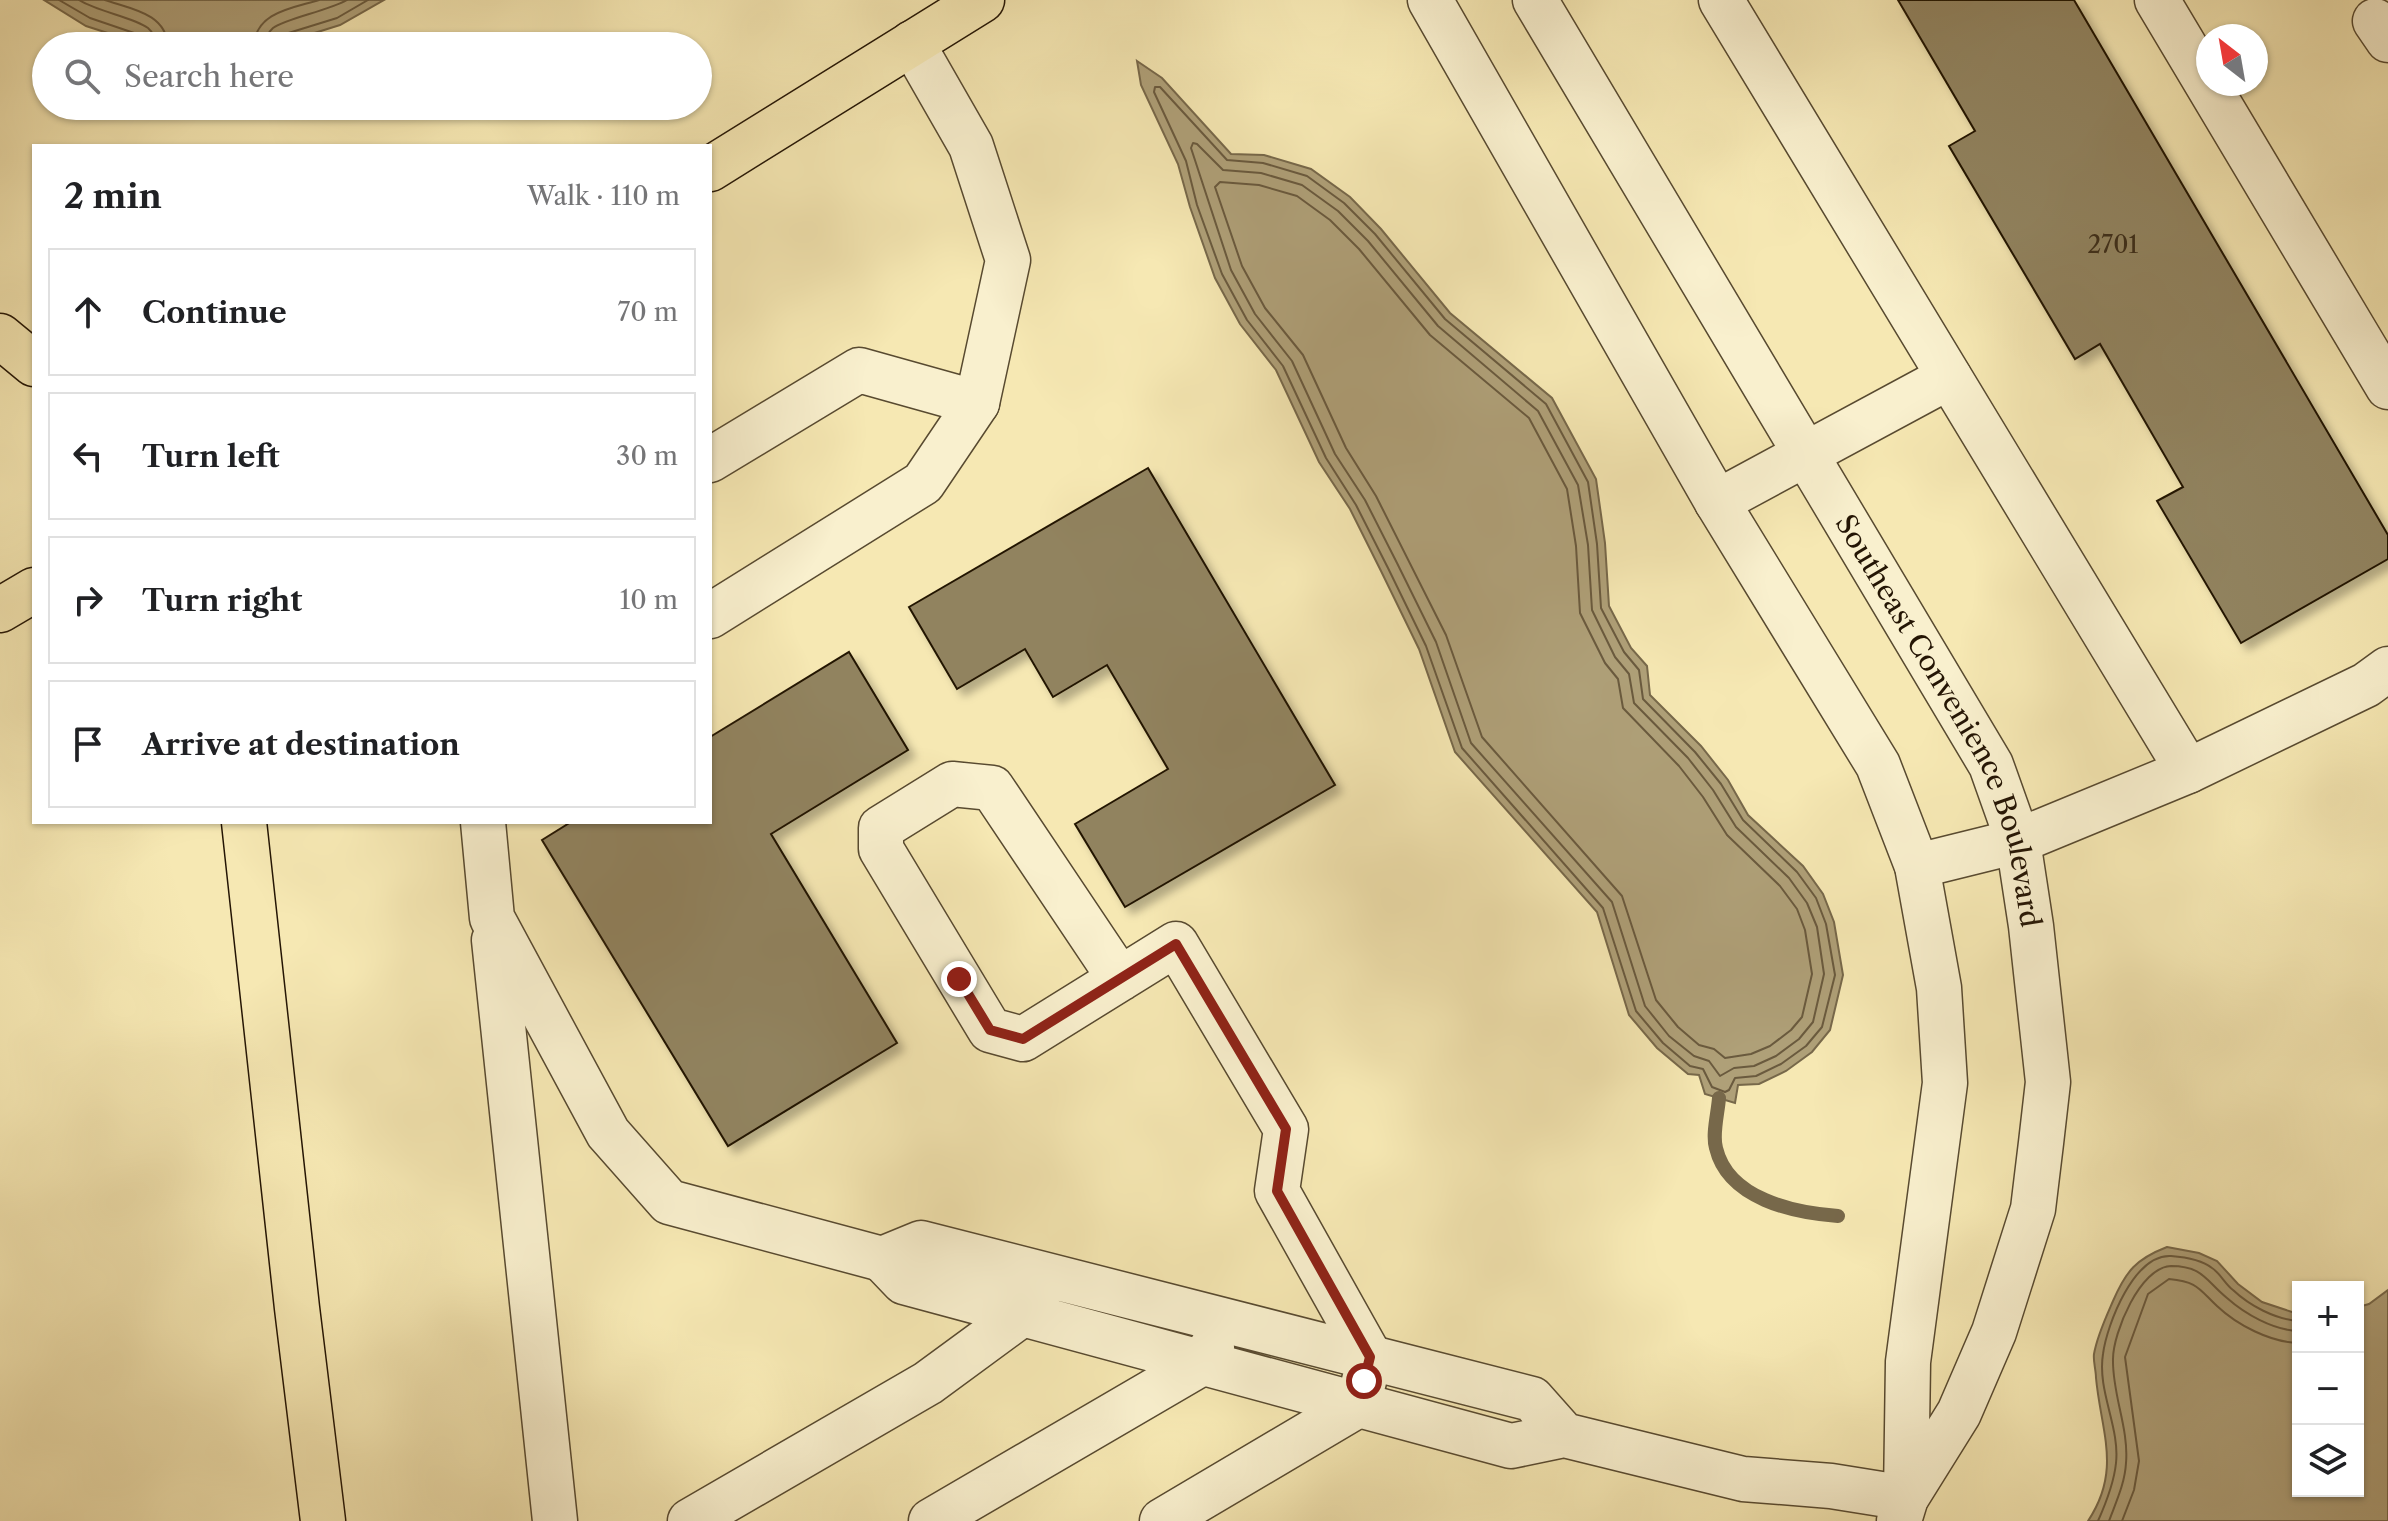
<!DOCTYPE html>
<html lang="en">
<head>
<meta charset="utf-8">
<style>
	:root { --surface:#fff; --page:#f2f2f2; --text:#202124; --muted:#757577; --line:#e0e0e0 }
	body { margin:0; font-family:"Libre Caslon Text",serif; background:var(--page); color:var(--text) }
	.controls { position:absolute; right:24px; bottom:24px; display:grid; overflow:hidden; border-radius:0px; box-shadow:0 2px 6px #0004 }
	.controls button { width:72px; height:72px; display:grid; place-items:center; padding:0; border:0; border-bottom:2px solid var(--line); background:var(--surface); color:var(--text); font:40px sans-serif }
	.compass { position:absolute; left:2196px; top:24px; width:72px; height:72px; border-radius:50%; background:var(--surface); box-shadow:0 2px 6px #0004; rotate:329deg }
	.stop { position:absolute; width:24px; height:24px; margin:-18px; border:6px solid #8f2418; border-radius:50%; background:#fff }
	.stop.end { background:#8f2418; border-color:#fff; box-shadow:0 2px 8px #0008 }
	.list { margin:0; padding:0; list-style:none }
	h2 { display:flex; justify-content:space-between; align-items:center; height:104px; margin:0; padding:0 32px; font-size:34px }
	h2 small { font-size:26px; font-weight:400; color:var(--muted) }
	.list li { display:grid; grid-template-columns:52px 1fr auto; gap:24px; align-items:center; box-sizing:border-box; height:128px; margin:0 16px 16px; padding:0 16px; border:2px solid var(--line); border-radius:0px }
	.list b { display:block; font-size:30px; white-space:nowrap }
	.list em { font-size:26px; font-style:normal; color:var(--muted) }
	.icon { flex:none; width:44px; height:44px; fill:none; stroke:currentColor; stroke-width:2; stroke-linecap:round; stroke-linejoin:round }
	.map { position:relative; flex:none; width:2388px; height:1521px; overflow:hidden }
	.search { position:absolute; background:var(--surface); box-shadow:0 2px 6px #0004; left:32px; top:32px; width:680px; height:88px; display:flex; align-items:center; gap:20px; box-sizing:border-box; padding:0 28px; border-radius:44px; color:var(--muted); font-size:30px }
	.panel { position:absolute; background:var(--surface); box-shadow:0 2px 6px #0004; left:32px; top:144px; width:680px; height:680px; border-radius:0px }
	.map>svg:first-child { display:block }
	.water { fill:#afa078; stroke:#77684a; stroke-width:2 }
	.lines { fill:none; stroke-linecap:round; stroke-linejoin:round }
	.shore { stroke:#6a5a3e; stroke-width:2 }
	.stream { stroke:#77684a; stroke-width:14 }
	.building { fill:#91835f; stroke:#241504; stroke-width:2; filter:url(#shadow) }
	.minor-casing { stroke:#584a30; stroke-width:47 }
	.major-casing { stroke:#241504; stroke-width:47 }
	.highway-casing { stroke:#241504; stroke-width:47 }
	.minor { stroke:#f9f0ce; stroke-width:44 }
	.major { stroke:#f6e8b3; stroke-width:44 }
	.highway { stroke:#f6e8b3; stroke-width:44 }
	.route { stroke:#8f2418; stroke-width:10 }
	.labels { text-anchor:middle; stroke-width:6; stroke-linejoin:round; paint-order:stroke }
	.number-label { font-size:24px; fill:#3f301b }
	.street-label { font-size:28px; fill:#241504; stroke:#f9f0ce }
</style>
</head>
<body>
<div class="map">
<svg width="2388" height="1521" viewBox="0 0 2388 1521">
	<defs>
		<filter id="shadow"><feDropShadow dx="7" dy="7" stdDeviation="4" flood-color="#0004"/></filter>
	</defs>
	<rect width="100%" height="100%" fill="#f6e8b3"/>
	<filter id="stains"><feTurbulence type="fractalNoise" baseFrequency=".0025" numOctaves="4"/><feColorMatrix values="0 0 0 0 .2 0 0 0 0 .09 0 0 0 0 .02 0 0 0 .5 -.17"/></filter>
	<radialGradient id="worn" r=".72"><stop offset=".6" stop-color="#630" stop-opacity="0"/><stop offset="1" stop-color="#630" stop-opacity=".3"/></radialGradient>
	<path class="water" d="M44,0H384L340,25L273,46H148L86,26Z
		M1137,61L1162,78L1231,154L1264,155L1311,169L1350,197L1381,229L1450,313L1552,398L1596,479L1605,543L1609,606L1631,648L1647,666L1650,695L1701,746L1728,780L1748,815L1803,866L1823,894L1834,922L1843,975L1830,1030L1812,1052L1786,1071L1759,1084L1738,1085L1735,1103L1705,1094L1699,1075L1688,1074L1657,1048L1629,1015L1597,912L1455,752L1419,649L1381,571L1350,509L1319,462L1276,370L1240,324L1215,278L1190,207L1178,164L1141,85Z
		M2167,1247L2199,1253L2217,1261L2238,1284L2262,1302L2298,1314V1491H2358V1307L2369,1304L2388,1290V1521H2088C2122,1470 2101,1432 2096,1378C2096,1370 2093,1361 2094,1354C2097,1336 2106,1317 2113,1301C2126,1271 2136,1259 2167,1247Z"/>
	<g class="lines">
		<path class="shore" d="M59,0L90,18L140,35L145,40V46
			M79,0C98,12 133,17 148,28C154,33 155,39 156,46
			M105,0C131,9 166,13 168,46
			M254,46C255,12 293,8 319,0
			M266,46C266,39 267,33 273,28C287,18 328,11 347,0
			M276,46L277,40L282,35L337,18L368,0
			M1155,87H1160L1227,160L1263,163L1307,176L1344,203L1375,234L1445,319L1546,404L1588,482L1597,544L1601,608L1624,652L1639,670L1643,699L1695,752L1721,784L1743,820L1797,872L1816,898L1826,924L1835,975L1822,1027L1806,1046L1781,1064L1756,1076L1735,1078L1729,1090L1725,1092L1712,1087L1703,1069L1690,1066L1663,1043L1636,1011L1603,908L1462,748L1426,646L1388,568L1356,505L1326,458L1283,366L1247,320L1222,274L1197,205L1186,161L1154,92Z
			M1193,143L1197,144L1223,170L1261,173L1302,185L1338,211L1368,241L1438,326L1538,411L1578,485L1588,545L1592,610L1615,657L1629,674L1634,703L1688,758L1713,790L1736,827L1789,878L1807,903L1817,927L1824,974L1813,1022L1799,1039L1776,1056L1754,1066L1734,1068L1720,1076L1709,1061L1694,1056L1669,1036L1645,1006L1612,902L1471,743L1436,642L1397,563L1365,500L1335,454L1292,361L1255,314L1231,270L1191,148Z
			M1220,182L1259,185L1297,196L1330,220L1359,249L1430,335L1529,418L1567,489L1576,546L1580,613L1605,663L1618,679L1623,708L1679,766L1703,797L1727,835L1780,886L1797,909L1805,930L1812,974L1802,1017L1791,1030L1770,1046L1751,1054L1725,1058L1714,1049L1699,1045L1678,1027L1656,1000L1622,896L1482,737L1446,635L1376,496L1346,448L1303,355L1265,308L1242,266L1215,187Z
			M2098,1521C2106,1503 2114,1483 2116,1463C2120,1427 2097,1391 2103,1354C2107,1324 2134,1254 2171,1256C2184,1257 2202,1260 2212,1268C2220,1273 2225,1284 2233,1290C2250,1306 2275,1319 2298,1321
			M2109,1521C2116,1502 2125,1483 2126,1463C2129,1428 2112,1394 2113,1359C2113,1333 2140,1267 2171,1266C2203,1266 2206,1281 2227,1298C2245,1314 2273,1330 2298,1331
			M2122,1521L2134,1490L2139,1461L2125,1357L2148,1294L2169,1279C2198,1282 2198,1288 2217,1306C2237,1325 2270,1342 2298,1343"/>
		<path class="stream" d="M1719,1098C1718,1113 1712,1134 1716,1148C1728,1199 1794,1213 1838,1216"/>
	</g>
	<path class="building" d="M1898,0H2074L2388,535V559L2241,643L2157,501L2183,487L2100,344L2075,359L1949,146L1975,131Z
		M1148,468L1335,785L1125,907L1075,824L1168,769L1107,665L1053,697L1025,649L957,689L909,607Z
		M849,652L908,750L771,834L897,1043L728,1146L542,840L571,822H710V737Z"/>
	<g class="lines">
		<defs>
			<g id="minor">
				<path d="M1430,0L1717,502L1878,765L1917,866L1939,988L1945,1083L1908,1362L1906,1496"/>
				<path id="s1" d="M1535,0L1991,765L2018,841L2031,926L2048,1082L2041,1143L2033,1209L1994,1332L1959,1413L1906,1498L1899,1521"/>
				<path d="M1721,0L2188,771"/>
				<path d="M2157,0L2388,387"/>
				<path d="M2375,21L2388,40"/>
				<path d="M710,460L859,370L977,403L1008,260L971,146L912,43"/>
				<path d="M1717,502L1949,377"/>
				<path d="M710,616L923,483L977,403"/>
				<path d="M483,822L492,918L608,1133L669,1202L882,1259"/>
				<path d="M1917,866L2018,841L2188,771L2366,685L2388,669"/>
				<path d="M494,940L555,1521"/>
				<path d="M1120,979L992,788L952,784L881,828V849L990,1030L1023,1039L1176,944L1286,1129L1277,1191L1370,1357L1358,1405L1162,1521"/>
				<path d="M1564,1435L1532,1399L921,1243L882,1259L904,1282L1511,1446L1564,1435L1743,1479L1831,1486L1906,1498"/>
				<path d="M690,1521L928,1383L1037,1303"/>
				<path d="M931,1521L1202,1363L1212,1347"/>
			</g>
			<path id="major" d="M710,169L982,0
				M0,610L34,590"/>
			<path id="highway" d="M0,336L34,364
				M244,822L297,1308L323,1521"/>
		</defs>
		<use href="#minor" class="minor-casing"/>
		<use href="#major" class="major-casing"/>
		<use href="#highway" class="highway-casing"/>
		<use href="#minor" class="minor"/>
		<use href="#major" class="major"/>
		<use href="#highway" class="highway"/>
	</g>
	<g class="lines">
		<path class="route" d="M959,979L990,1030L1023,1039L1176,944L1286,1129L1277,1191L1370,1357L1364,1381"/>
	</g>
	<g class="labels">
		<g class="number-label">
			<text x="2113" y="253">2701</text>
		</g>
		<g class="street-label">
			<text dy="10" stroke="none"><textPath href="#s1" startOffset="830">Southeast Convenience Boulevard</textPath></text>
		</g>
	</g>
	<rect width="100%" height="100%" filter="url(#stains)"/>
	<rect width="100%" height="100%" fill="url(#worn)"/>
</svg>
<div class="controls">
<button>+</button>
<button>−</button>
<button><svg class="icon" aria-label="layers" viewBox="0 0 24 24"><path d="M12 4l9 5-9 5-9-5zM3 14l9 5 9-5"/></svg></button>
</div>
<svg class="compass" viewBox="-18 -18 36 36"><path d="M0-13l5 13h-10z" fill="#e53935"/><path d="M0 13l5-13h-10z" fill="#757577"/></svg>
<div class="stop" style="left:1364px;top:1381px"></div>
<div class="stop end" style="left:959px;top:979px"></div>
<div class="search"><svg class="icon" aria-label="search" viewBox="0 0 24 24"><circle cx="10" cy="10" r="6"/><path d="M15 15l6 6"/></svg>Search here</div>
<section class="panel">
<h2>2 min<small>Walk · 110 m</small></h2>
<ul class="list">
<li><svg class="icon" aria-label="ahead" viewBox="0 0 24 24"><path d="M12 20V5M6 11l6-6 6 6"/></svg><div><b>Continue</b></div><em>70 m</em></li>
<li><svg class="icon" aria-label="left" viewBox="0 0 24 24"><path d="M17 20v-9H6M10 6l-5 5 5 5"/></svg><div><b>Turn left</b></div><em>30 m</em></li>
<li><svg class="icon" aria-label="right" viewBox="0 0 24 24"><path d="M7 20v-9h11M14 6l5 5-5 5"/></svg><div><b>Turn right</b></div><em>10 m</em></li>
<li><svg class="icon" aria-label="arrive" viewBox="0 0 24 24"><path d="M6 21V4h12l-3 4 3 4H6"/></svg><div><b>Arrive at destination</b></div></li>
</ul>
</section>
</div>
</body>
</html>
